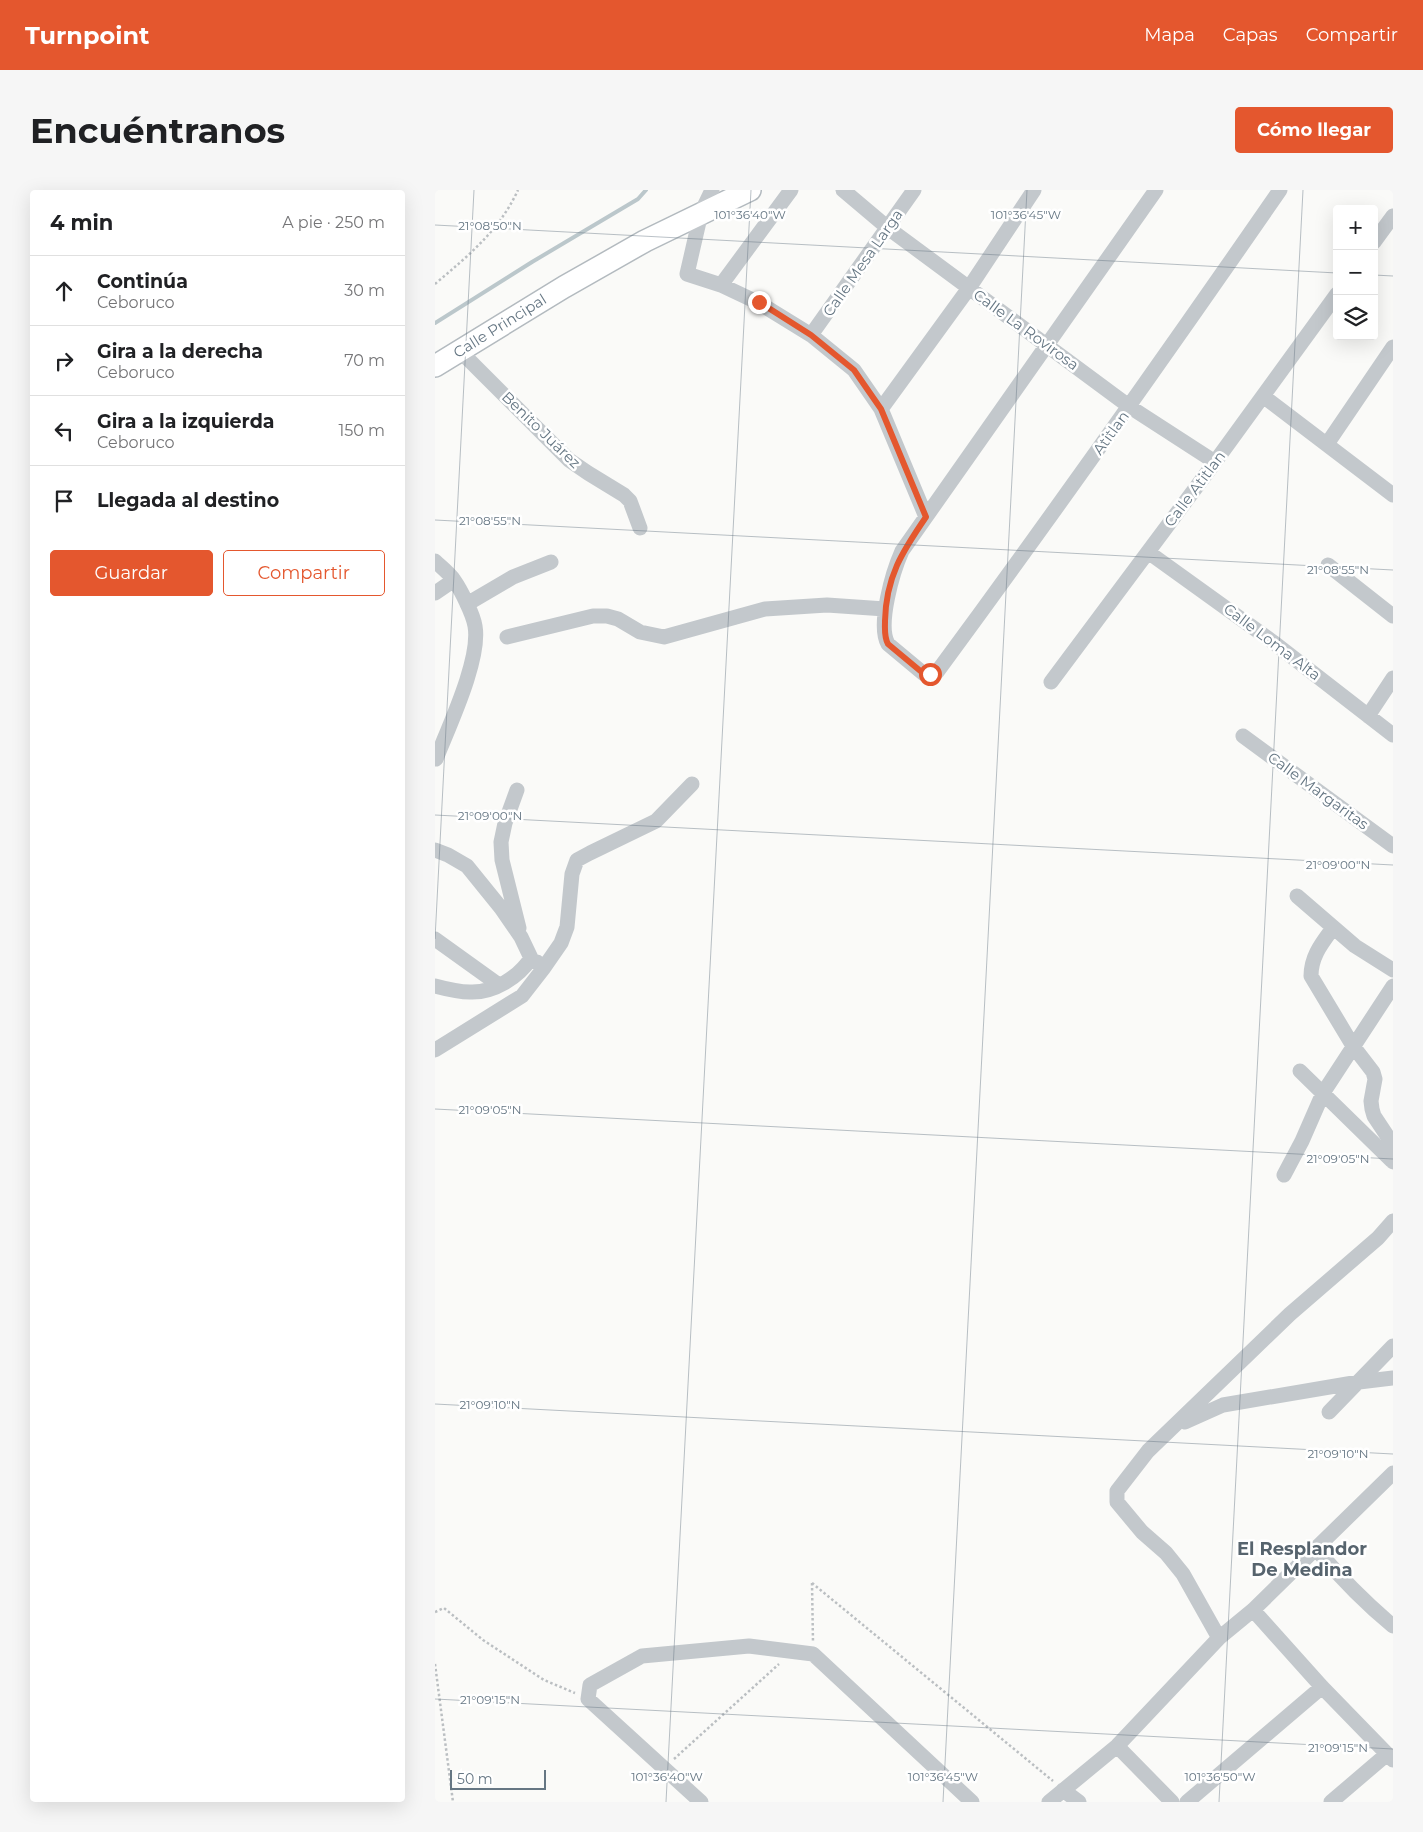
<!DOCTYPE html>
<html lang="es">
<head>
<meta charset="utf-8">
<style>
	:root { --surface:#fff; --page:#f6f6f6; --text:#202124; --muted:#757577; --line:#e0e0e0; --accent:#e4572e }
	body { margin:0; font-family:Montserrat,sans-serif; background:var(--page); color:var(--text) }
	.controls { position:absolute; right:15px; top:15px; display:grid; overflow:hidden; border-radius:5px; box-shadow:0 5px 20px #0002 }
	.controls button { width:45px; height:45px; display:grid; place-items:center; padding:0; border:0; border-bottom:1px solid var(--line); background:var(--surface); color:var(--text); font:25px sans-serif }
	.scale { position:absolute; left:15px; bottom:12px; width:96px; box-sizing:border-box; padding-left:5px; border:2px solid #657683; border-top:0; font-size:14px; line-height:18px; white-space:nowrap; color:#657683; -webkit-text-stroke:4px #fff; paint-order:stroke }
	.stop { position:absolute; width:15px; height:15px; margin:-11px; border:4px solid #e4572e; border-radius:50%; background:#fff }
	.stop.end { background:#e4572e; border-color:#fff; box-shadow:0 1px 5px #0008 }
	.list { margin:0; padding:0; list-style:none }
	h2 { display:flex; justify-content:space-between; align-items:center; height:65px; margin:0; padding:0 20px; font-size:21px }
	h2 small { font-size:16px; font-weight:400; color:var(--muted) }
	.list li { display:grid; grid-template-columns:32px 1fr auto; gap:15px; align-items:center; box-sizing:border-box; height:70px; padding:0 20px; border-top:1px solid var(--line) }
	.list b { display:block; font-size:19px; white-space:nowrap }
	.list p { margin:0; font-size:16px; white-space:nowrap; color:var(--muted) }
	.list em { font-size:16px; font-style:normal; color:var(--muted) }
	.actions { display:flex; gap:10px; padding:15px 20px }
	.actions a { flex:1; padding:11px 0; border:1px solid var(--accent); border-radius:5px; text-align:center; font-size:18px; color:var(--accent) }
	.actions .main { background:var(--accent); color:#fff }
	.icon { flex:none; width:28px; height:28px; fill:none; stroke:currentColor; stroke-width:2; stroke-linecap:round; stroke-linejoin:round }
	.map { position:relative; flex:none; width:958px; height:1612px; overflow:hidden; border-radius:5px }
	header { display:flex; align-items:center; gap:30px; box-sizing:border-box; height:70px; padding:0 25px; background:var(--accent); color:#fff }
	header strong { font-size:24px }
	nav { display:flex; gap:28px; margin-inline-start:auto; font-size:18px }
	.intro { display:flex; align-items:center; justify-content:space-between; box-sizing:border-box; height:120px; padding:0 30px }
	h1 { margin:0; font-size:35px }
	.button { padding:12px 22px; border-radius:5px; background:var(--accent); color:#fff; font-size:18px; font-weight:700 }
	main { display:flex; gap:30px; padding:0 30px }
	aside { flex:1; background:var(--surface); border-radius:5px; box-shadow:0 5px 20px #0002 }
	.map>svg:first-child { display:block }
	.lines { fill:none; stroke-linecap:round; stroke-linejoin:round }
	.stream { stroke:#bbc7cb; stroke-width:4 }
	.secondary-casing { stroke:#b3babf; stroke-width:24 }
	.path { stroke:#bbbfc2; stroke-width:2.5; stroke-dasharray:2.5 2.5; stroke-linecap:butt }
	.street { stroke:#c3c8cc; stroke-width:15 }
	.secondary { stroke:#fff; stroke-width:21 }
	.route { stroke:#e4572e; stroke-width:6 }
	.ticks { fill:none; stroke:#657683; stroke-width:1; stroke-opacity:0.45 }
	.labels { text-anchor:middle; stroke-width:5; stroke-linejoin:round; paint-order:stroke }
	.street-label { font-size:15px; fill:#657683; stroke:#fff }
	.quarter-label { font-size:18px; font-weight:bold; fill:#57646e; stroke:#fff }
	.ticks-label { font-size:12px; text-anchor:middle; fill:#657683; stroke:#fff; stroke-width:5; stroke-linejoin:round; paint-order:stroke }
</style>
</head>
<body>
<header>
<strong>Turnpoint</strong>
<nav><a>Mapa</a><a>Capas</a><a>Compartir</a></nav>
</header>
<div class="intro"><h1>Encuéntranos</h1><a class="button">Cómo llegar</a></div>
<main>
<aside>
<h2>4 min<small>A pie · 250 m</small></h2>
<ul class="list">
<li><svg class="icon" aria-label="ahead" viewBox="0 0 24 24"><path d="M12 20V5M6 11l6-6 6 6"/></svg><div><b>Continúa</b><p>Ceboruco</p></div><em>30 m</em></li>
<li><svg class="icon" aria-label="right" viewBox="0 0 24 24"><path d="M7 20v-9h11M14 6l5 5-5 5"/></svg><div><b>Gira a la derecha</b><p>Ceboruco</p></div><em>70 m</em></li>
<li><svg class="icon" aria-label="left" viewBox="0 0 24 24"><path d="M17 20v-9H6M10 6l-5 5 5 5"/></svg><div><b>Gira a la izquierda</b><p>Ceboruco</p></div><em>150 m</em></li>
<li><svg class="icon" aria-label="arrive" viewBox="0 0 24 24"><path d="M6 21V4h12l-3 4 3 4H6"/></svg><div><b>Llegada al destino</b></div></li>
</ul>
<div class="actions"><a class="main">Guardar</a><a>Compartir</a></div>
</aside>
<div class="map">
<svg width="958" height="1612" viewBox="0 0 958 1612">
	<rect width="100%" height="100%" fill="#fafaf8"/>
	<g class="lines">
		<path class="stream" d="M0,133L97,72L203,9L211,0"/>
		<defs>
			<path id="secondary" d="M0,176L129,97L210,51L315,0"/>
		</defs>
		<use href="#secondary" class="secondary-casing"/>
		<path class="path" d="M0,94C34,65 64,41 83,0
			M377,1393L618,1591
			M377,1393L378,1452
			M0,1422L9,1418L48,1450L109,1490L140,1503
			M0,1474L18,1612
			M239,1569L344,1474"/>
		<path class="street" d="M277,0L266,23L252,84L286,95L324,113L376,145L419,180L446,219L491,327
			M408,0L453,38L695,217L780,272
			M721,0L467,361C458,381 442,435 453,454L489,484L502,482C619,323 733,162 845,0
			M939,52L958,26
			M286,95L356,0
			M376,145L479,0
			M25,161L134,270L153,283L189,305L195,311L205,338
			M828,206L958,305
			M446,219L534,98L599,0
			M892,254L958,157
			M713,362L838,452L958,545
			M0,371C6,377 14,383 19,390C26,400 38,424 40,436C46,469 14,536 1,569
			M893,375L958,426
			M0,403L19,390
			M32,414L78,387L116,372
			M72,447L158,426H172L183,429L205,442L229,447L330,419L392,415L450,419
			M616,492L780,272L902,104
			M933,526L958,488
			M808,546L958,656
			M82,600L70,633L66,652L67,670L84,738
			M0,660L13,665L32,676L66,718L86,747L96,768C84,787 59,803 35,802C23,802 11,799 0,796
			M862,706L920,756L958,780
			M898,738C887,753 876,766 876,786L918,856L938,882L940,889L936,911L937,919L939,926L953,947L955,955L956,970
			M0,749L64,795
			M108,779L126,753L132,737L137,684L142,670L155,663L221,631L257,594
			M0,860L87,806L108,779L102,772
			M865,881L958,972
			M849,985L867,951L888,903L958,796
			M894,1222L958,1156
			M750,1232L788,1215L924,1192L958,1188
			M881,1359C905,1387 929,1412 958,1436
			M818,1420L887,1497L958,1570
			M784,1448L748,1384L731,1363L707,1342L682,1312V1301L713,1261L855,1124L943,1048L958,1031
			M682,1556L737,1612
			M628,1600L644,1612
			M266,1612L153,1509L155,1495L207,1466L314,1456L378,1464L537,1612
			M614,1612L682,1556L784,1448L818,1420L958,1283
			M752,1612L887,1497
			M896,1612L951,1565"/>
		<use href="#secondary" class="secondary"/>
	</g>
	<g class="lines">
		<path class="route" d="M324,112L376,145L419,180L446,219L491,327C467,362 451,387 450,431C450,439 449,447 453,454L489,484H495"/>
	</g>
	<path class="ticks" d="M0,35L902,83M939,85L958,86M0,330L958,380M0,625L958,675M0,749L39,0M0,919L958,969M0,1214L958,1264M0,1509L958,1559M231,1612L316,0M508,1612L592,0M784,1612L868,0"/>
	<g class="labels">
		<g class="street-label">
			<text transform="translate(428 73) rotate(-55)" y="5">Calle Mesa Larga</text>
			<text transform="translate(65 136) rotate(-32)" y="5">Calle Principal</text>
			<text transform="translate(591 140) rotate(36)" y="5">Calle La Rovirosa</text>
			<text transform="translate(106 240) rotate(44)" y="5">Benito Juárez</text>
			<text transform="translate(676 243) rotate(-54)" y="5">Atitlan</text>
			<text transform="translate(760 299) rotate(-53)" y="5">Calle Atitlan</text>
			<text transform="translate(837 452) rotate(37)" y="5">Calle Loma Alta</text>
			<text transform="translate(883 601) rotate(36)" y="5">Calle Margaritas</text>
		</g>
		<g class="quarter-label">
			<text x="867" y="1365">El Resplandor<tspan x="867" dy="21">De Medina</tspan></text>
		</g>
	</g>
	<g class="ticks-label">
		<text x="315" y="29">101°36'40"W</text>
		<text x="591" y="29">101°36'45"W</text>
		<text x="55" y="40">21°08'50"N</text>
		<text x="55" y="335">21°08'55"N</text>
		<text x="903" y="384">21°08'55"N</text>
		<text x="55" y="630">21°09'00"N</text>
		<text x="903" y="679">21°09'00"N</text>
		<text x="55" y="924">21°09'05"N</text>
		<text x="903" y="973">21°09'05"N</text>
		<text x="55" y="1219">21°09'10"N</text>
		<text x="903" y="1268">21°09'10"N</text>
		<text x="55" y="1514">21°09'15"N</text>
		<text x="903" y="1562">21°09'15"N</text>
		<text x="232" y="1591">101°36'40"W</text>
		<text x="508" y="1591">101°36'45"W</text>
		<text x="785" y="1591">101°36'50"W</text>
	</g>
</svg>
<div class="controls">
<button>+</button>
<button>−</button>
<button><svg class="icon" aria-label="layers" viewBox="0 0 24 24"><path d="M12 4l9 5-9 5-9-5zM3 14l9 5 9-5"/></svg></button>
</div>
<div class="scale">50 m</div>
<div class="stop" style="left:495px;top:484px"></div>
<div class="stop end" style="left:324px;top:112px"></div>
</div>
</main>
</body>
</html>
